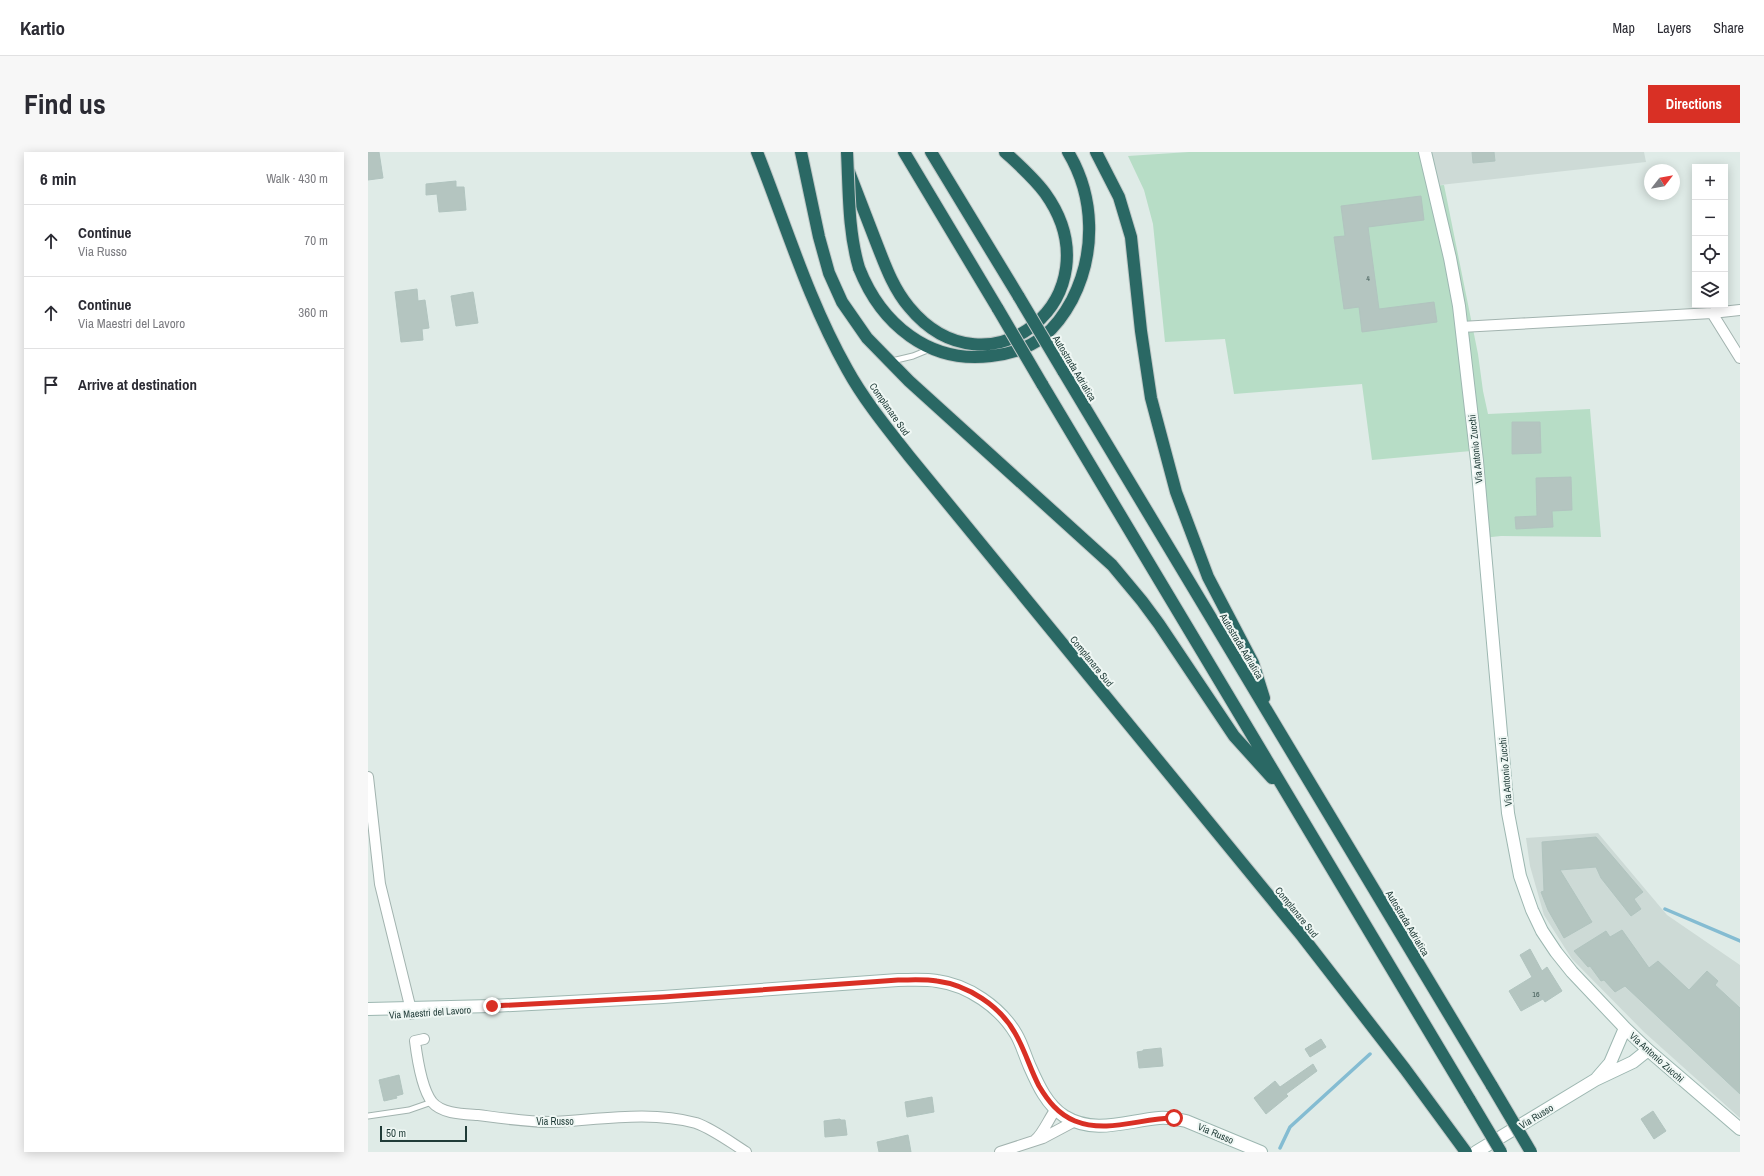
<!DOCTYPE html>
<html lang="en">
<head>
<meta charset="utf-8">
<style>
	:root { --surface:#fff; --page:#f7f7f7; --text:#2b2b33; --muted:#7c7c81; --line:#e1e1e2; --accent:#d93025 }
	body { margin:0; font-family:"Archivo Narrow",sans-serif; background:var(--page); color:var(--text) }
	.controls { position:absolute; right:12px; top:12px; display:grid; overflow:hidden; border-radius:0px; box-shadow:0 2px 10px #0003 }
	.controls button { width:36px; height:36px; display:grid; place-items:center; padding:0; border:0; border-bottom:1px solid var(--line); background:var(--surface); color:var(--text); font:20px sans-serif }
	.compass { position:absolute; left:1276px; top:12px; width:36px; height:36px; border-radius:50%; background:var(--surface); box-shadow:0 2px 10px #0003; rotate:59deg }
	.scale { position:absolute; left:12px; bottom:10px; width:87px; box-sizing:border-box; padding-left:4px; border:2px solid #1f3b37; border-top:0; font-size:11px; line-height:14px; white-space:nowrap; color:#1f3b37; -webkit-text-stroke:3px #eff7f4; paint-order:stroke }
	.stop { position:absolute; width:12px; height:12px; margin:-9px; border:3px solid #d93025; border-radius:50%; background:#fff }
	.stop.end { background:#d93025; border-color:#fff; box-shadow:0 1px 4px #0008 }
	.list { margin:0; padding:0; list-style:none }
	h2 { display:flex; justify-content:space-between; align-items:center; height:52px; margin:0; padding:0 16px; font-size:17px }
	h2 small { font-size:13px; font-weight:400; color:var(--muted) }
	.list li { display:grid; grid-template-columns:26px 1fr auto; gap:12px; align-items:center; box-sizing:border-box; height:72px; padding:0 16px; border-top:1px solid var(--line) }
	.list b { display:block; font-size:15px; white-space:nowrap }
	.list p { margin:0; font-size:13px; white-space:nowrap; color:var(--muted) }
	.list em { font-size:13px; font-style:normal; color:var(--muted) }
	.icon { flex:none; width:22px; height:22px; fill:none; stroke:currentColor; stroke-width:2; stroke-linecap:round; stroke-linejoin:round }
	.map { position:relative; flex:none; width:1372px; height:1000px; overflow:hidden; border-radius:0px }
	header { display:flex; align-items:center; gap:24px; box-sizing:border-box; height:56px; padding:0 20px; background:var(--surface); border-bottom:1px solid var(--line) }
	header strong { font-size:19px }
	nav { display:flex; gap:22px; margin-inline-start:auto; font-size:14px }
	.intro { display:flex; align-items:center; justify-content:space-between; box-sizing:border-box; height:96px; padding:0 24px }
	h1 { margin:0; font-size:28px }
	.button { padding:10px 18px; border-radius:0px; background:var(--accent); color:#fff; font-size:14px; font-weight:700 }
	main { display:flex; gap:24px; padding:0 24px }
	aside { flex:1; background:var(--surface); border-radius:0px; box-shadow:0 2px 10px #0003 }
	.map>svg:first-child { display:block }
	.built { fill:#cddad6 }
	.green { fill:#b7ddc6 }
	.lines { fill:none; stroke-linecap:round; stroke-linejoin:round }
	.stream { stroke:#84bcd2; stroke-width:3.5 }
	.building { fill:#b4c5c0; stroke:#b1c4bf }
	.lane-casing { stroke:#a2b3af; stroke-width:7 }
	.street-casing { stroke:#a2b3af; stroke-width:12 }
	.secondary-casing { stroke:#9db7b1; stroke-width:14 }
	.highway-casing { stroke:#c0c8c7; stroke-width:14 }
	.lane { stroke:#fff; stroke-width:5 }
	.street { stroke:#fff; stroke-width:10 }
	.secondary { stroke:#fff; stroke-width:12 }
	.highway { stroke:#2a6864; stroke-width:12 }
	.highway-bridge-casing { stroke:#c0c8c7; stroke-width:14; stroke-linecap:butt }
	.highway-bridge { stroke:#2a6864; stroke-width:12 }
	.route { stroke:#d93025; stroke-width:5 }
	.labels { text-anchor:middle; stroke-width:4; stroke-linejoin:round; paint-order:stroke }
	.number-label { font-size:8px; fill:#445e59 }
	.street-label { font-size:10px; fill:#1f3b37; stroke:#eff7f4 }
</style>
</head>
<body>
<header>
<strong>Kartio</strong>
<nav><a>Map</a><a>Layers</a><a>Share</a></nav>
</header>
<div class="intro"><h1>Find us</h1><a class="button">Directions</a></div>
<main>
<aside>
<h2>6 min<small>Walk · 430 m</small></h2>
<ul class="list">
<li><svg class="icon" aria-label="ahead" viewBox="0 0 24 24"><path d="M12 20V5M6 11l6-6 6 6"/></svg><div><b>Continue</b><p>Via Russo</p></div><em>70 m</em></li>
<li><svg class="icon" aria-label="ahead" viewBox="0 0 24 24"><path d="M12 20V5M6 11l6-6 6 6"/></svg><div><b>Continue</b><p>Via Maestri del Lavoro</p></div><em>360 m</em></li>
<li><svg class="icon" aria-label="arrive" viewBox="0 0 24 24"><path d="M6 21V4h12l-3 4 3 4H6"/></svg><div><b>Arrive at destination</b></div></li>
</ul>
</aside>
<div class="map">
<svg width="1372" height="1000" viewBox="0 0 1372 1000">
	<rect width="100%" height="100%" fill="#dfebe7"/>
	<path class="built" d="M1053,0H1276L1278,10L1063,34Z
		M1230,681L1299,763L1372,813V966L1276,880L1204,807L1176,763L1162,714L1158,686Z"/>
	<path class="green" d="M821,0H1053L1063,34L1076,33L1110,202L1115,239L1120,262L1222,257L1233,385L1133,384L1114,386L1103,299L1004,308L994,232L866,242L857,187L797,190L785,72L776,38L760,4Z"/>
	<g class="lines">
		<path class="stream" d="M1297,757L1372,789
			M912,996L922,975L1002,902"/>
	</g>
	<path class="building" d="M0,0H11L15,26L0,28Z
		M1104,0H1126L1127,9L1105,11Z
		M88,29V35H96L98,58L71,60L69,42L58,43V32Z
		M1053,44L1056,68L1000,75L1011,157L1066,150L1069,170L994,180L991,155L976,157L966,85L977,84L973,54Z
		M49,137L50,149L57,148L61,176L54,177L55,188L33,190L27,140Z
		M105,140L110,171L88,174L83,144Z
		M1144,270H1172L1173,301L1144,302Z
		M1203,325L1204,358L1184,359L1185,375L1148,377L1147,365L1169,364L1168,326Z
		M1228,685L1275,740L1266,747L1273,757L1263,764L1233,726L1228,715L1192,718L1224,770L1196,786L1180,758L1173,740L1176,739L1174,690Z
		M1254,778L1281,816L1290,809L1321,838L1339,819L1350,829L1347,833L1372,856V942L1257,834L1247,840L1236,828L1233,829L1222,814L1220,815L1206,799L1238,779L1242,785Z
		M1162,797L1174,819L1179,815L1194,839L1177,850L1175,847L1153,859L1141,839L1164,825L1152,803Z
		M953,887L958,895L942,905L937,897Z
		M793,896L795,914L771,916L769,900L775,899V898Z
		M945,912L949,919L918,942L920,944L898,962L886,946L907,929L912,935Z
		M31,923L35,942L28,944L29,946L16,949L11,928Z
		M564,945L566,960L539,965L537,950Z
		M1285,959L1298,979L1286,987L1273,967Z
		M472,967L473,968H477L479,983L457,985L456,969Z
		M540,983L543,1000H511L509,990Z"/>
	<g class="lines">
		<defs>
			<path id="lane" d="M524,209L545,204L562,197
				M0,964L41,958L64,950"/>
			<path id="street" d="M1344,161L1372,158
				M1093,175L1344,161L1372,206
				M0,625L12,732L44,862
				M56,887L47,889C49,905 54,937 64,950C74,962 96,962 110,963C133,966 159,970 182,970C230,968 281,958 328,971C345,977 362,990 378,1000
				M667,988C675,982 681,966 688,957
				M632,1000L675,986L707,969"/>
			<path id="secondary" d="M1057,0L1082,106L1091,154L1109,309L1140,661L1152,724L1164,758L1174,779L1188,800L1204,820L1257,876L1280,898L1372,977
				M0,857L124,854L295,845L530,828C543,828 557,827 569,829C600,833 632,855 648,882C654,892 657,904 662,915C670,933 679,953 696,964C727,983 758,969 791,966C800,965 809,967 818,969L893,1000
				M1229,926L1242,911L1257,876
				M1108,1000L1227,928L1265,910L1280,898"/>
			<path id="highway" d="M389,0C418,73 440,148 479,217C496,248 519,276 541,304L934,784L1037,917L1098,1000
				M433,0L451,85L461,121L474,150L499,186L541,229L744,413L774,449L791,472L866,584L904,626
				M536,0L630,157
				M563,0L651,145
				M728,0L751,45L763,85L773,179L783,246L808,340L840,425L885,511L896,546
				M481,20C490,43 499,67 508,90C517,113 525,136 541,155C620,251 751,144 677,41C666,26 651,13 637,0
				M491,116C513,172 561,212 623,204C642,202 661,196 676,184C688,174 697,161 704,148C728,101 727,45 700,0
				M695,219L1124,934
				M674,232L1102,948"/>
		</defs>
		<use href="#lane" class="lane-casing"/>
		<use href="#street" class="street-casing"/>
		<use href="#secondary" class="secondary-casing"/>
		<use href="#highway" class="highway-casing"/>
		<use href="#lane" class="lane"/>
		<use href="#street" class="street"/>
		<use href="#secondary" class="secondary"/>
		<use href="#highway" class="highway"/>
		<defs>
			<path id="highway-bridge" d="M479,0C481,39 480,79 491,116
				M651,145L695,219
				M630,157L674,232
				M1124,934L1163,1000
				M1102,948L1133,1000"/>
		</defs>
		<use href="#highway-bridge" class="highway-bridge-casing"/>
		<use href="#highway-bridge" class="highway-bridge"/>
	</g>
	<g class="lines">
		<path class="route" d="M124,854L295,845L530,828C543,828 557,827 569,829C600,833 632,854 647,881C657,898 662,917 671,934C680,949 690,962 707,969C740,982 772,966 806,966"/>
	</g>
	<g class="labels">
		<g class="number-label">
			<text x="1000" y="129">4</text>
			<text x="1168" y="845">16</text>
		</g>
		<g class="street-label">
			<text transform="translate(707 216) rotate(59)" y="4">Autostrada Adriatica</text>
			<text transform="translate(522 257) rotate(55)" y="4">Complanare Sud</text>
			<text transform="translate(1107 297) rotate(-96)" y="4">Via Antonio Zucchi</text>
			<text transform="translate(874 494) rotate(59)" y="4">Autostrada Adriatica</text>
			<text transform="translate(724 509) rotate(51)" y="4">Complanare Sud</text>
			<text transform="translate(1137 620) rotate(-95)" y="4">Via Antonio Zucchi</text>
			<text transform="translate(929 760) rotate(51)" y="4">Complanare Sud</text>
			<text transform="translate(1040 771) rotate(59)" y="4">Autostrada Adriatica</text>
			<text transform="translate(62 860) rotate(-4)" y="4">Via Maestri del Lavoro</text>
			<text transform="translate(1289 905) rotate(42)" y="4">Via Antonio Zucchi</text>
			<text transform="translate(1168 964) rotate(-31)" y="4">Via Russo</text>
			<text x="187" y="973">Via Russo</text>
			<text transform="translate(848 981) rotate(23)" y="4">Via Russo</text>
		</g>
	</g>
</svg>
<div class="controls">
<button>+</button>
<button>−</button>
<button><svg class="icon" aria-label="locate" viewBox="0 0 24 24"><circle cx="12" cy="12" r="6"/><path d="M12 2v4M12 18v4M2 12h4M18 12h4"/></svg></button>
<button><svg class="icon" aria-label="layers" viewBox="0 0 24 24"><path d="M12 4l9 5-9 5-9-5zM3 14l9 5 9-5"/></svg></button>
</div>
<svg class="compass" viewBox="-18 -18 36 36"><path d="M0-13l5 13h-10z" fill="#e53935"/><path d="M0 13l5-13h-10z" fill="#7c7c81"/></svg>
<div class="scale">50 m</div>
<div class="stop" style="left:806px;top:966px"></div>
<div class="stop end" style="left:124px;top:854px"></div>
</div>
</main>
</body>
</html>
